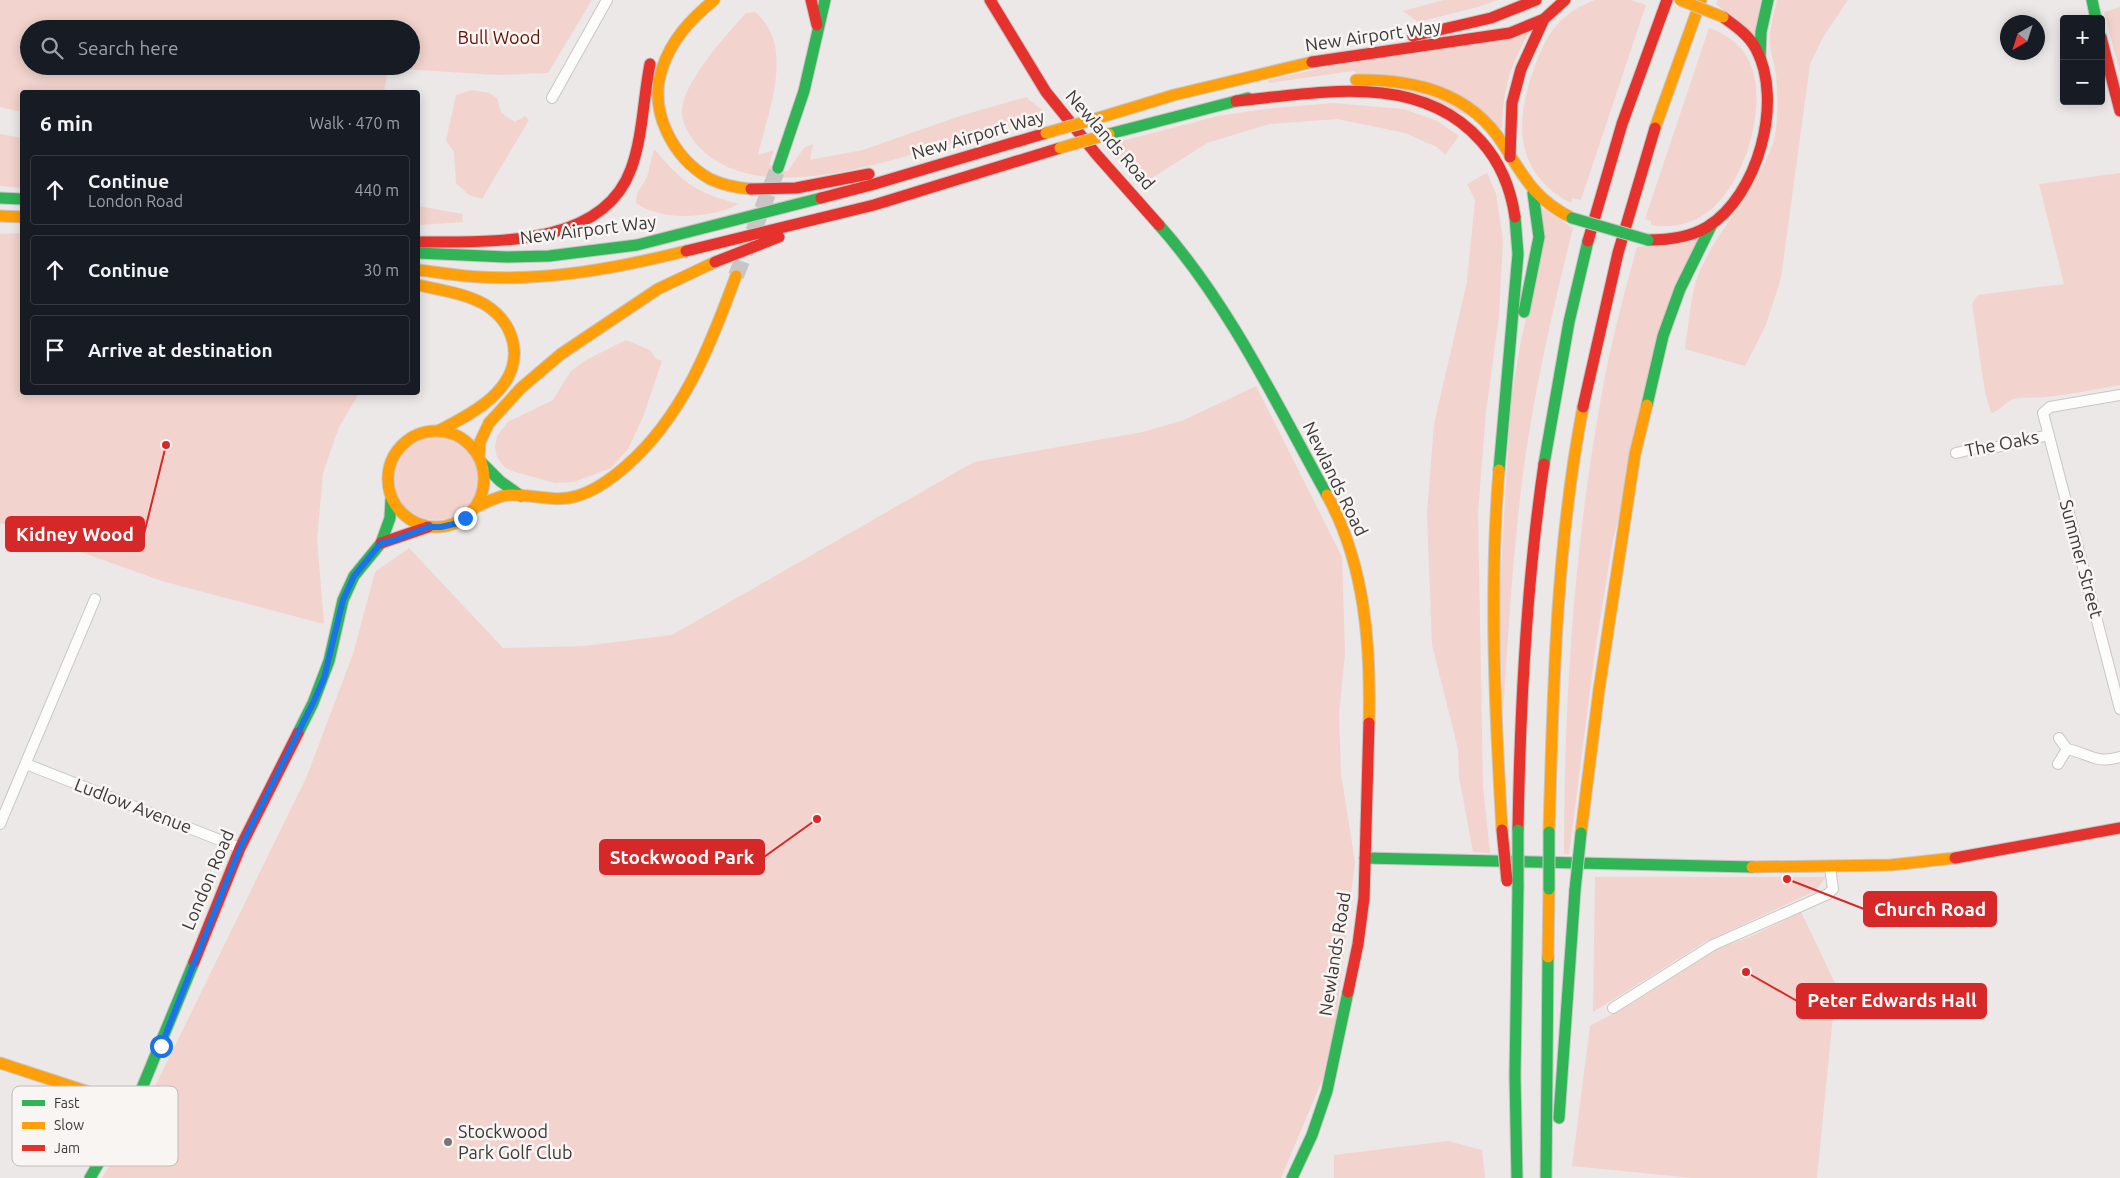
<!DOCTYPE html>
<html lang="en">
<head>
<meta charset="utf-8">
<style>
	:root { --surface:#171b24; --page:#242831; --text:#f1f3f6; --muted:#9ea1a6; --line:#363941 }
	body { margin:0; font-family:Ubuntu,sans-serif; background:var(--page); color:var(--text) }
	.controls { position:absolute; right:15px; top:15px; display:grid; overflow:hidden; border-radius:5px; box-shadow:0 2px 12px #0003 }
	.controls button { width:45px; height:45px; display:grid; place-items:center; padding:0; border:0; border-bottom:1px solid var(--line); background:var(--surface); color:var(--text); font:25px sans-serif }
	.compass { position:absolute; left:2000px; top:15px; width:45px; height:45px; border-radius:50%; background:var(--surface); box-shadow:0 2px 12px #0003; rotate:219deg }
	.stop { position:absolute; width:15px; height:15px; margin:-11px; border:4px solid #1a73e8; border-radius:50%; background:#fff }
	.stop.end { background:#1a73e8; border-color:#fff; box-shadow:0 1px 5px #0008 }
	.list { margin:0; padding:0; list-style:none }
	h2 { display:flex; justify-content:space-between; align-items:center; height:65px; margin:0; padding:0 20px; font-size:21px }
	h2 small { font-size:16px; font-weight:400; color:var(--muted) }
	.list li { display:grid; grid-template-columns:32px 1fr auto; gap:15px; align-items:center; box-sizing:border-box; height:70px; margin:0 10px 10px; padding:0 10px; border:1px solid var(--line); border-radius:5px }
	.list b { display:block; font-size:19px; white-space:nowrap }
	.list p { margin:0; font-size:16px; white-space:nowrap; color:var(--muted) }
	.list em { font-size:16px; font-style:normal; color:var(--muted) }
	.icon { flex:none; width:28px; height:28px; fill:none; stroke:currentColor; stroke-width:2; stroke-linecap:round; stroke-linejoin:round }
	.map { position:relative; flex:none; width:2120px; height:1178px; overflow:hidden }
	.search { position:absolute; background:var(--surface); box-shadow:0 2px 12px #0003; left:20px; top:20px; width:400px; height:55px; display:flex; align-items:center; gap:12px; box-sizing:border-box; padding:0 18px; border-radius:28px; color:var(--muted); font-size:19px }
	.panel { position:absolute; background:var(--surface); box-shadow:0 2px 12px #0003; left:20px; top:90px; width:400px; height:305px; border-radius:5px }
	.map>svg:first-child { display:block }
	.green { fill:#f2d3cd; fill-rule:evenodd }
	.lines { fill:none; stroke-linecap:round; stroke-linejoin:round }
	.primary-tunnel { stroke:#c8c5c4; stroke-width:16; stroke-dasharray:16 8; stroke-linecap:butt }
	.street-casing { stroke:#c9c6c6; stroke-width:12 }
	.fast-casing { stroke:#c9c6c6; stroke-width:13 }
	.slow-casing { stroke:#c9c6c6; stroke-width:13 }
	.jam-casing { stroke:#c9c6c6; stroke-width:13 }
	.street { stroke:#fcfcfb; stroke-width:10 }
	.fast { stroke:#30b455; stroke-width:11 }
	.slow { stroke:#ff9f0a; stroke-width:11 }
	.jam { stroke:#e5322d; stroke-width:11 }
	.fast-bridge-casing { stroke:#c9c6c6; stroke-width:13; stroke-linecap:butt }
	.slow-bridge-casing { stroke:#c9c6c6; stroke-width:13; stroke-linecap:butt }
	.jam-bridge-casing { stroke:#c9c6c6; stroke-width:13; stroke-linecap:butt }
	.fast-bridge { stroke:#30b455; stroke-width:11 }
	.slow-bridge { stroke:#ff9f0a; stroke-width:11 }
	.jam-bridge { stroke:#e5322d; stroke-width:11 }
	.route { stroke:#1a73e8; stroke-width:6 }
	.poi-dot { fill:#787675; stroke:#f9f5f3; stroke-width:2 }
	.labels { text-anchor:middle; stroke-width:5; stroke-linejoin:round; paint-order:stroke }
	.street-label { font-size:18px; fill:#3a3838; stroke:#f9f5f3 }
	.park-label { font-size:18px; fill:#641205; stroke:#f9f5f3 }
	.poi-label { font-size:18px; fill:#3a3838; stroke:#f9f5f3; text-anchor:start }
	.key { fill:#f9f5f3; stroke:#c0bcbb; stroke-width:1 }
	.key-label { font-size:14px; fill:#3a3838 }
	.leader { fill:none; stroke:#d62828; stroke-width:2 }
	.callout-dot { fill:#d62828; stroke:#f9f5f3; stroke-width:2 }
	.callout { fill:#d62828; stroke:#d62828; stroke-width:2 }
	.callout-label { font-size:19px; text-anchor:middle; font-weight:bold; fill:#fff }
</style>
</head>
<body>
<div class="map">
<svg width="2120" height="1178" viewBox="0 0 2120 1178">
	<rect width="100%" height="100%" fill="#ebe8e7"/>
	<path class="green" d="M0,0H592L548,73L496,75L388,68L384,92H22V112L0,107ZM29,29H411V66H29Z
		M1444,0H1498L1478,7L1418,22L1403,11Z
		M1595,0H1631L1646,5L1581,200L1572,198L1571,203C1516,175 1514,124 1533,72C1545,36 1558,14 1595,0Z
		M1718,0H1761L1755,35L1716,4Z
		M1777,0H1848L1823,37L1810,64L1781,278L1766,325L1745,366L1685,349C1688,329 1691,295 1697,278C1716,230 1754,194 1772,146C1779,129 1778,93 1776,75C1775,65 1771,55 1770,45C1769,30 1774,14 1777,0Z
		M2120,7V72L2104,12Z
		M755,12C796,45 768,112 758,155L774,150L769,165L787,172L804,148L813,144L810,160L863,150L960,116L1026,97L1046,113C1011,127 974,137 938,147C871,166 754,205 699,147C690,137 681,123 682,110C684,81 727,34 746,13Z
		M1709,28C1726,34 1741,44 1749,61C1770,103 1744,188 1705,214C1689,225 1670,228 1651,225V221L1645,219Z
		M1529,32C1510,67 1503,88 1502,129L1353,71L1269,83L1268,80L1351,62Z
		M472,90L489,93L497,98L501,113L515,122L525,116L529,120L482,199L469,195L456,183L454,152L446,141L456,95Z
		M1333,103L1404,109L1437,121L1459,136L1445,155L1437,147L1405,133L1337,119L1269,124L1207,143L1144,183L1103,146L1218,116L1265,109Z
		M0,134L22,138V188L0,186Z
		M654,149C683,183 696,193 739,204C713,218 661,222 636,203L637,194L647,177Z
		M1487,173L1496,194L1503,240L1499,316L1486,412L1478,513L1483,787L1490,853L1473,852L1459,777L1458,749L1432,645L1427,514L1434,424L1467,282L1475,200L1467,184Z
		M2120,173V385C2095,390 2071,394 2046,397C2036,398 2024,397 2014,399C2005,401 2003,410 1991,413L1985,392L1972,304L1978,295L2064,284L2039,184Z
		M418,206L462,214L463,222L418,225Z
		M1539,206L1573,228C1553,307 1534,392 1523,473C1513,553 1508,634 1503,715L1499,601L1511,400L1521,341L1543,240Z
		M22,233V392L359,393L339,427L323,473L317,540L324,624L162,581L0,523V234Z
		M1697,239L1613,539L1595,651L1569,854H1564C1564,701 1574,548 1601,398C1610,347 1623,297 1637,247Z
		M626,340L650,350L656,359L662,361L643,417L628,449L611,468L574,482L555,483L512,471L504,467L497,457L495,447L497,436L508,422L553,400L571,371L586,360Z
		M1256,386L1342,557L1345,653L1339,714L1341,774L1355,862L1331,1059L1281,1178H102L142,1113L307,776L353,654L375,572L409,548L503,648L584,646L672,635L974,462L1143,432L1184,420Z
		M393 477a43 43 0 1 1 86 0a43 43 0 1 1-86 0Z
		M1595,877H1826L1815,891L1705,942L1593,1012Z
		M1801,912L1836,985L1817,1178H1693L1572,1166L1590,1026L1631,1004L1717,949L1750,937Z
		M1448,1141L1482,1150L1485,1178H1334V1155Z"/>
	<g class="lines">
		<path class="primary-tunnel" d="M736,276L778,168"/>
		<defs>
			<path id="street" d="M552,98L607,0
				M2120,395L2050,407L2043,413L2120,709
				M1956,453L1977,448L1988,449L2049,435
				M2059,738L2067,749C2091,754 2094,764 2120,757
				M26,764L240,848
				M2058,764L2067,749
				M0,824L95,599
				M1613,1008L1713,945L1828,894L1833,889L1830,867"/>
			<path id="fast" d="M2092,0L2096,19
				M1760,58L1761,32L1768,0
				M1109,134L1248,98
				M778,168L804,91L825,0
				M0,198L22,199
				M1159,225C1229,304 1276,403 1327,495
				M418,253L506,257L549,256L637,245L821,198
				M1524,312L1539,237L1533,193
				M1647,405L1663,336L1680,289L1712,224
				M482,463L500,481L521,496
				M1544,464L1569,322L1588,241
				M1499,470L1518,254L1515,217
				M298,733L313,703L329,661L343,600L354,576L381,543L390,518L391,499
				M1365,858L1752,867
				M1559,1118L1575,890
				M90,1178L142,1088L194,962
				M1292,1178L1312,1135L1327,1091L1348,992
				M1517,1178L1515,1076L1518,887
				M1546,1178L1548,957"/>
			<path id="slow" d="M714,0C691,19 671,40 662,69C648,111 673,158 710,179C723,185 737,188 751,189
				M1356,80C1414,79 1470,92 1503,144C1524,177 1535,200 1572,218
				M1095,119L1174,95L1312,62
				M1655,128L1701,0
				M0,216L22,217
				M418,270C438,272 458,276 479,277C549,281 618,268 686,251
				M418,285C440,290 464,293 484,304C499,313 509,325 513,342C523,388 472,414 438,431
				M388 479a48 48 0 1 1 96 0a48 48 0 1 1-96 0Z
				M479,457L480,442L489,423L521,388L561,354L658,289L715,262
				M1499,470C1489,590 1495,710 1502,830
				M1327,495C1365,564 1371,645 1369,723
				M474,508C486,503 496,496 509,495C532,494 555,503 577,496C595,491 611,479 625,467C683,417 710,346 736,276
				M1549,832C1553,691 1556,547 1583,407
				M1581,833L1599,690L1635,454L1647,405
				M1752,867L1891,865L1955,858
				M1548,957L1549,889
				M0,1063L110,1099L131,1109"/>
			<path id="jam" d="M811,0L817,25
				M990,0L1046,92L1096,154L1159,225
				M1413,36L1491,18L1536,0
				M2101,37L2120,111
				M1312,62L1510,33L1544,19
				M1236,101C1319,93 1419,71 1481,141C1500,162 1511,190 1515,217
				M1510,157L1512,103L1521,69L1544,19L1565,0
				M751,189L796,188L869,174
				M821,198L871,185L1046,133
				M1648,240C1668,240 1689,238 1707,227C1758,196 1784,101 1756,49C1749,35 1735,26 1723,17
				M1588,241L1622,124L1667,0
				M421,242C489,241 602,249 631,169C643,136 643,99 650,64
				M686,251L874,205L1060,148
				M715,262L779,237
				M1583,407L1618,253L1655,128
				M381,543L428,527
				M1518,830C1520,708 1526,585 1544,464
				M1955,858L2120,828
				M194,962L240,848L298,733
				M1348,992L1358,944L1364,898L1369,723"/>
		</defs>
		<use href="#street" class="street-casing"/>
		<use href="#fast" class="fast-casing"/>
		<use href="#slow" class="slow-casing"/>
		<use href="#jam" class="jam-casing"/>
		<use href="#street" class="street"/>
		<use href="#fast" class="fast"/>
		<use href="#slow" class="slow"/>
		<use href="#jam" class="jam"/>
		<defs>
			<path id="fast-bridge" d="M1572,218L1648,240
				M1518,830V887
				M1549,832V889
				M1575,890L1581,833"/>
			<path id="slow-bridge" d="M1680,0L1723,17
				M1046,133L1095,119
				M1060,148L1109,134"/>
			<path id="jam-bridge" d="M1502,830L1507,881"/>
		</defs>
		<use href="#fast-bridge" class="fast-bridge-casing"/>
		<use href="#slow-bridge" class="slow-bridge-casing"/>
		<use href="#jam-bridge" class="jam-bridge-casing"/>
		<use href="#fast-bridge" class="fast-bridge"/>
		<use href="#slow-bridge" class="slow-bridge"/>
		<use href="#jam-bridge" class="jam-bridge"/>
	</g>
	<g class="lines">
		<path class="route" d="M161,1046L240,848L313,703L324,678L343,600L354,576L381,543L392,541L428,527H441L454,524L465,518"/>
	</g>
	<circle class="poi-dot" cx="448" cy="1142" r="5"/>
	<g class="labels">
		<g class="street-label">
			<text transform="translate(1373 36) rotate(-8)" y="6">New Airport Way</text>
			<text transform="translate(978 135) rotate(-16)" y="6">New Airport Way</text>
			<text transform="translate(1110 140) rotate(49)" y="6">Newlands Road</text>
			<text transform="translate(588 230) rotate(-7)" y="6">New Airport Way</text>
			<text transform="translate(2002 444) rotate(-11)" y="6">The Oaks</text>
			<text transform="translate(1335 479) rotate(64)" y="6">Newlands Road</text>
			<text transform="translate(2081 559) rotate(75)" y="6">Summer Street</text>
			<text transform="translate(133 806) rotate(21)" y="6">Ludlow Avenue</text>
			<text transform="translate(208 880) rotate(-67)" y="6">London Road</text>
			<text transform="translate(1335 954) rotate(-81)" y="6">Newlands Road</text>
		</g>
		<g class="park-label">
			<text x="499" y="44">Bull Wood</text>
		</g>
		<g class="poi-label">
			<text x="458" y="1138">Stockwood<tspan x="458" dy="21">Park Golf Club</tspan></text>
		</g>
	</g>
	<rect x="12" y="1086" width="166" height="80" rx="8" class="key"/>
	<rect x="22" y="1100" width="23" height="6" fill="#30b455"/>
	<rect x="22" y="1122" width="23" height="7" fill="#ff9f0a"/>
	<rect x="22" y="1145" width="23" height="6" fill="#e5322d"/>
	<g class="key-label">
		<text x="54" y="1108">Fast</text>
		<text x="54" y="1130">Slow</text>
		<text x="54" y="1153">Jam</text>
	</g>
	<path class="leader" d="M166 445L144 534M817 819L764 857M1787 879L1864 909M1746 972L1797 1001"/>
	<g class="callout-dot">
		<circle cx="166" cy="445" r="5"/>
		<circle cx="817" cy="819" r="5"/>
		<circle cx="1787" cy="879" r="5"/>
		<circle cx="1746" cy="972" r="5"/>
	</g>
	<g class="callout">
		<rect x="6" y="517" width="138" height="34" rx="5"/>
		<rect x="600" y="840" width="164" height="34" rx="5"/>
		<rect x="1864" y="892" width="132" height="34" rx="5"/>
		<rect x="1797" y="984" width="189" height="34" rx="5"/>
	</g>
	<g class="callout-label">
		<text x="75" y="541">Kidney Wood</text>
		<text x="682" y="864">Stockwood Park</text>
		<text x="1930" y="916">Church Road</text>
		<text x="1892" y="1007">Peter Edwards Hall</text>
	</g>
</svg>
<div class="controls">
<button>+</button>
<button>−</button>
</div>
<svg class="compass" viewBox="-18 -18 36 36"><path d="M0-13l5 13h-10z" fill="#e53935"/><path d="M0 13l5-13h-10z" fill="#9ea1a6"/></svg>
<div class="stop" style="left:161px;top:1046px"></div>
<div class="stop end" style="left:465px;top:518px"></div>
<div class="search"><svg class="icon" aria-label="search" viewBox="0 0 24 24"><circle cx="10" cy="10" r="6"/><path d="M15 15l6 6"/></svg>Search here</div>
<section class="panel">
<h2>6 min<small>Walk · 470 m</small></h2>
<ul class="list">
<li><svg class="icon" aria-label="ahead" viewBox="0 0 24 24"><path d="M12 20V5M6 11l6-6 6 6"/></svg><div><b>Continue</b><p>London Road</p></div><em>440 m</em></li>
<li><svg class="icon" aria-label="ahead" viewBox="0 0 24 24"><path d="M12 20V5M6 11l6-6 6 6"/></svg><div><b>Continue</b></div><em>30 m</em></li>
<li><svg class="icon" aria-label="arrive" viewBox="0 0 24 24"><path d="M6 21V4h12l-3 4 3 4H6"/></svg><div><b>Arrive at destination</b></div></li>
</ul>
</section>
</div>
</body>
</html>
